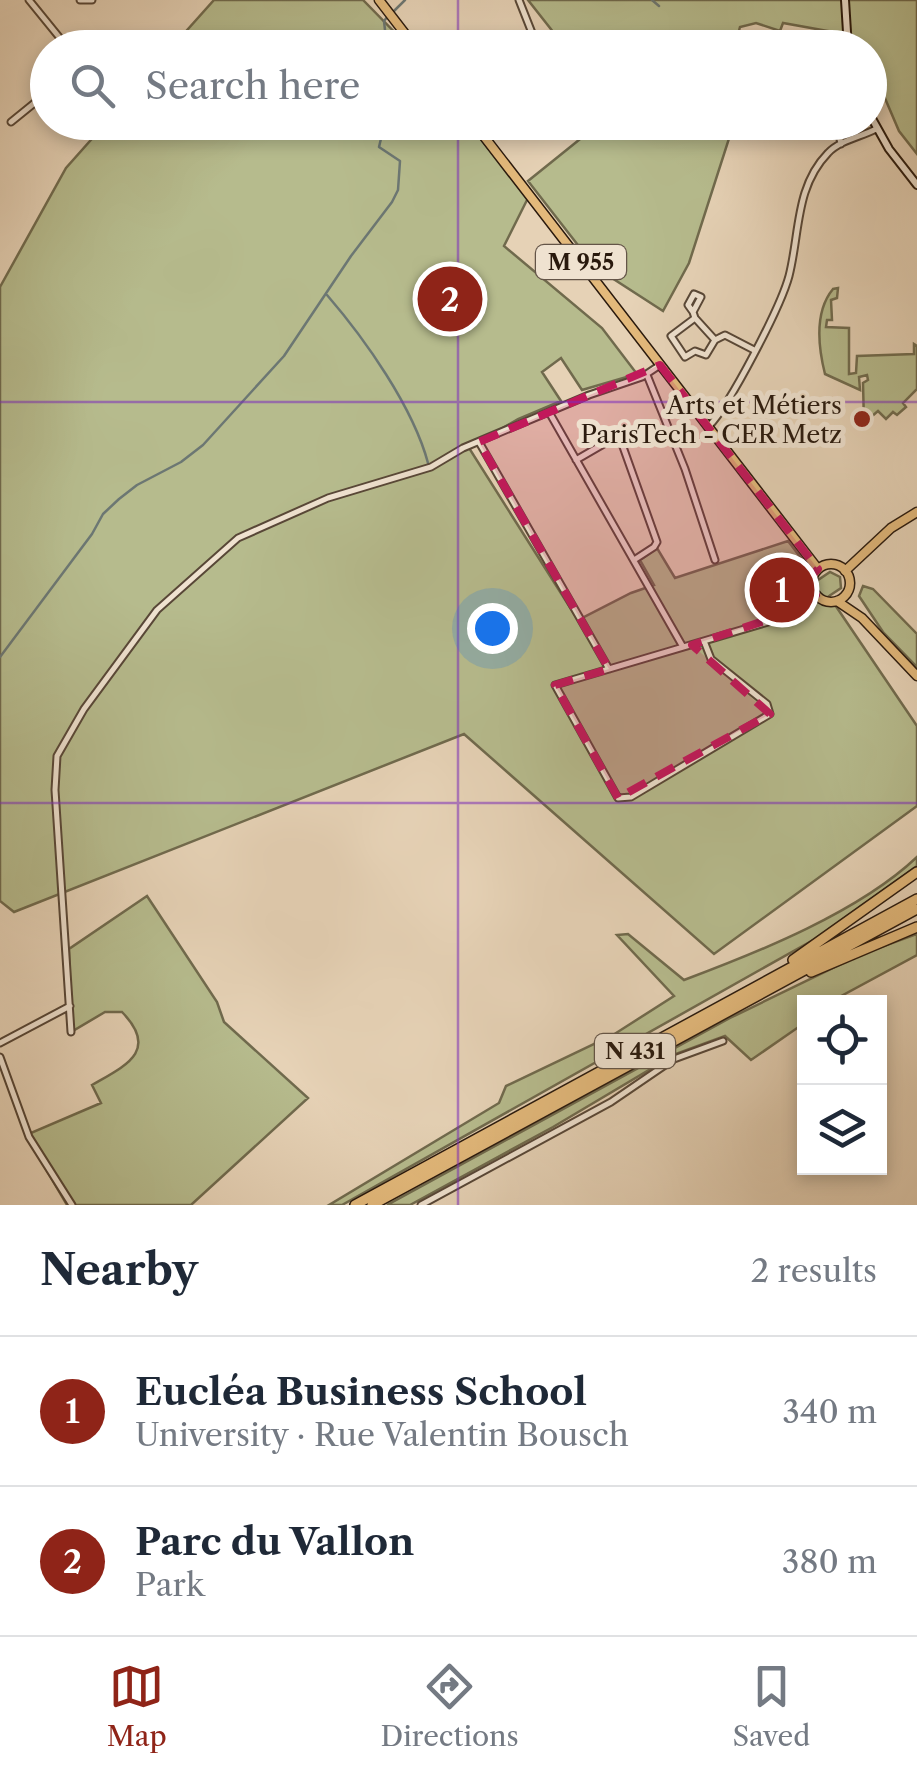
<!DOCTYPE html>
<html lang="en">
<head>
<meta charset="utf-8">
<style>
	:root { --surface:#fff; --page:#f2f2f3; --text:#1f2937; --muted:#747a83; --line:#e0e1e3; --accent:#8f2418 }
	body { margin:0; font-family:"Libre Caslon Text",serif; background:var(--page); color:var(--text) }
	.controls { position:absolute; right:30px; bottom:30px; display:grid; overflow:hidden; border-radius:0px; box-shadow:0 5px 15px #0003 }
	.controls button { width:90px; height:90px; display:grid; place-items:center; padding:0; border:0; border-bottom:2px solid var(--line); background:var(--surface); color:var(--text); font:50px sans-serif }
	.you { position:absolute; left:492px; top:628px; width:35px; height:35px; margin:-25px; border:8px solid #fff; border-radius:50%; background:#1a73e8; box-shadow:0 0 0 15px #1a73e833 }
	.badge { display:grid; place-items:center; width:65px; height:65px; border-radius:50%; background:var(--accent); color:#fff; font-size:32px; font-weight:700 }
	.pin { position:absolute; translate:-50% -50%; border:5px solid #fff; box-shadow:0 2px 10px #0006 }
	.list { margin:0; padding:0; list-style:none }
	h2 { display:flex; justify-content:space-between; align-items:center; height:130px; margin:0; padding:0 40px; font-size:42px }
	h2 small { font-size:32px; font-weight:400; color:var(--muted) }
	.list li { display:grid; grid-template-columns:65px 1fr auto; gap:30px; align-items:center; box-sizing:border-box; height:150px; padding:0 40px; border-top:2px solid var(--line) }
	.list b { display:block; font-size:38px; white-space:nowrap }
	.list p { margin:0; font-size:32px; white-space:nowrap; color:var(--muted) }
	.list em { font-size:32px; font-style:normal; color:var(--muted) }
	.icon { flex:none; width:55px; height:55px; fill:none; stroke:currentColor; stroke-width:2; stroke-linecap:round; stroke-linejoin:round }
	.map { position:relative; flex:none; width:917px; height:1205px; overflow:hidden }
	.search { position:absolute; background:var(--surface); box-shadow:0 5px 15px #0003; left:30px; right:30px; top:30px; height:110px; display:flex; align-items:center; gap:25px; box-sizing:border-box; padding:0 35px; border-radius:55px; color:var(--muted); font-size:38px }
	.sheet { height:430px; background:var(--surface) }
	nav { display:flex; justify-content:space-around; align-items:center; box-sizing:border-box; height:140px; border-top:2px solid var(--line); background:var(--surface); font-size:28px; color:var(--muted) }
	nav a { display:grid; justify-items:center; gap:5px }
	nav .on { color:var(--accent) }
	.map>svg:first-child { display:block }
	.green { fill:#b6bb8d; stroke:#706a4d; stroke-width:2.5 }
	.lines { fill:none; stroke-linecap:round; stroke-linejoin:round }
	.stream { stroke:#6c7773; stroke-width:2.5 }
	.street-casing { stroke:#584737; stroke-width:9 }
	.secondary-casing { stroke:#29190d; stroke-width:10 }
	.primary-casing { stroke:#29190d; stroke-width:11 }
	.highway-casing { stroke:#29190d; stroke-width:12 }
	.street { stroke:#efe2d0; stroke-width:5 }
	.secondary { stroke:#efe2d0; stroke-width:6 }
	.primary { stroke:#e3b97b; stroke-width:8 }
	.highway { stroke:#e3b97b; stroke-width:9 }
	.marked { fill:#c2185b; fill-opacity:0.2; stroke:#c2185b; stroke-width:8; stroke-dasharray:20 12; stroke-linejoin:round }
	.grid { fill:none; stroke:#7b2cbf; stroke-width:2.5; stroke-opacity:0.55 }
	.poi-dot { fill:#8f2418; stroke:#efe2d0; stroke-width:4 }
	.labels { text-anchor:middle; stroke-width:10; stroke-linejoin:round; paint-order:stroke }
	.shield { fill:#efe2d0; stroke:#645548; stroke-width:2.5 }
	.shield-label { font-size:22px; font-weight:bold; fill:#29190d }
	.poi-label { font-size:25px; fill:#29190d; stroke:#efe2d0; text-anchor:end }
</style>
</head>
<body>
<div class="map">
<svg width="917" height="1205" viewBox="0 0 917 1205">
	<rect width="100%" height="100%" fill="#e6d2b6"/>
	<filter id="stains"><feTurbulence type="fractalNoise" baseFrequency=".002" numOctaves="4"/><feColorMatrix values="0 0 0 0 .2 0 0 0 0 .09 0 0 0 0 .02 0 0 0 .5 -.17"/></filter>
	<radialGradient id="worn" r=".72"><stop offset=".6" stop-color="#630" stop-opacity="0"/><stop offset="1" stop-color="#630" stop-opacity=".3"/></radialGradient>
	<path class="green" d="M214,0H363L409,47H172Z
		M528,0H917V154L899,131L884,96L870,103V48L839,47V33L783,23L780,31L756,23L740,27L737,38L759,47H565Z
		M106,123H468L528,198L504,246L602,328L637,374L582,390L561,358L542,372L561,401L518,419L469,448L578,620L631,593L654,585L640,560L657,548L675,578L788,541L818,580L830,572L840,577L841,588L829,596L917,726V806L714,954L464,734L14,912L0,901V287L66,168Z
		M600,123H734L689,263L663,311L595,267L528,181Z
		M838,288L837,298L831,300L832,320H827L826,327L849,328V374L856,373L857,356L914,354V344L917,346V389L903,403L906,407L897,415L893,412L886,419L878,411L864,423L863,383L868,380L867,375L859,377L860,390L825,374C818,346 814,312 833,289Z
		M863,586L873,589L917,634V667L883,632L859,596Z
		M917,857V866L815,939L342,1205H329L499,1103L506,1086L613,1035L674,996L617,935L628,934L684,980C759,952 859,912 917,857Z
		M147,896L217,1002L224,1022L308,1098L191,1205H67L26,1135L101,1103L92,1085C125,1066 160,1051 122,1012H105L71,1032L69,949Z
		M917,934V955L830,1002H804V1030L800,1026L751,1060L725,1036L676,1054L553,1127L410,1205H387L730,1018L862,954Z"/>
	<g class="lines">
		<path class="stream" d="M652,0L659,6
			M394,11L405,0
			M387,48L384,21L388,16
			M327,295C365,339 413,407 428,463
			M0,657L92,534L103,514L119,499L137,485L181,462L203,445L284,356L351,256L392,202L398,190L400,161L379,147L385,122"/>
		<defs>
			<path id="street" d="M29,0L68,48
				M80,0H92
				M519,0L538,48
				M746,43L755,48
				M11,122L48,92
				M841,144L839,134L843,122
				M693,312L688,305L694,294L701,297L693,312L695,318
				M715,340L695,318L671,336L685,357L695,351L706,355L715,340L725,335L754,350
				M647,375L685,469L715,560
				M549,412L683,647
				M709,426C730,405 781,306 789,276C800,233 795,187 828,153C840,140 861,137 876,129
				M479,442L609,669
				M576,460L607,442L622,444L657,542L654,547L634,560
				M704,641L711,659L767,704L770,714L631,797L618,798L555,685L785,617L816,595
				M71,1032L55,790L57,756L84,709L157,610L238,538L328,498L431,467L463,448L589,395L642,377L660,365
				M0,1043L70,1006
				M0,1057L29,1137L72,1205
				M421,1205L611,1102L674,1059L723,1041"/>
			<path id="secondary" d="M845,0L848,48
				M870,115L889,149L917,185"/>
			<path id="primary" d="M379,0L416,48
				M471,122L479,130L476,122
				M479,130L818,569
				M812 583a19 19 0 1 1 38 0a19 19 0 1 1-38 0Z
				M845,571L891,528L917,512
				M837,601L862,618L917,676"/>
			<path id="highway" d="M793,960L917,872
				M811,972L917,927
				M355,1205L917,899
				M372,1205L917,909"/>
		</defs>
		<use href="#street" class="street-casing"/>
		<use href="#secondary" class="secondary-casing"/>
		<use href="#primary" class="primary-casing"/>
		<use href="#highway" class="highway-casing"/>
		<use href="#street" class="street"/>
		<use href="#secondary" class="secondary"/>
		<use href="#primary" class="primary"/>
		<use href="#highway" class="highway"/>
	</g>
	<path class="marked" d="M660,365L818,569L807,581L816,595L800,609L692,645L770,714L618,798L555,685L609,669L479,442Z"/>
	<path class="grid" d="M458,0V48M458,122V1205M0,402H917M0,803H917"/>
	<circle class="poi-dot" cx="862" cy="419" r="10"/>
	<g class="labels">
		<g class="shield">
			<rect x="536" y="245" width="90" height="34" rx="8"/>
			<rect x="595" y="1034" width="80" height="34" rx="8"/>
		</g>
		<g class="shield-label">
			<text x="581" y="270">M 955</text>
			<text x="635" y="1059">N 431</text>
		</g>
		<g class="poi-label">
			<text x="842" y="414">Arts et Métiers<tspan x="842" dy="29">ParisTech - CER Metz</tspan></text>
		</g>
	</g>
	<rect width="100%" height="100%" filter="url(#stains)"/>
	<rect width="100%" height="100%" fill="url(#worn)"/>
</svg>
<div class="controls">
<button><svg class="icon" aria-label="locate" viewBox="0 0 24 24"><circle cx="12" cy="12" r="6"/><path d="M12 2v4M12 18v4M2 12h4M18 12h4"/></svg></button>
<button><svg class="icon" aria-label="layers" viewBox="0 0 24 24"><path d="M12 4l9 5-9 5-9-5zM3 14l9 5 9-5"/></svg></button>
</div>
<div class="you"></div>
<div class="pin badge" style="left:782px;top:590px">1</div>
<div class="pin badge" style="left:450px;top:299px">2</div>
<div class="search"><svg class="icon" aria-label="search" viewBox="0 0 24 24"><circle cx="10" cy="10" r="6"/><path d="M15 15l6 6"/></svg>Search here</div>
</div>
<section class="sheet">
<h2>Nearby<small>2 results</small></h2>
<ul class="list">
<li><span class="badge">1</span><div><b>Eucléa Business School</b><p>University · Rue Valentin Bousch</p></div><em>340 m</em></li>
<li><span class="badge">2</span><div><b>Parc du Vallon</b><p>Park</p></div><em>380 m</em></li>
</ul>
</section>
<nav>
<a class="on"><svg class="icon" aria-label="map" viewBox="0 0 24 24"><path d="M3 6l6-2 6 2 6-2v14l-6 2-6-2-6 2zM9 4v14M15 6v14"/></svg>Map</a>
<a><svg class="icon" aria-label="directions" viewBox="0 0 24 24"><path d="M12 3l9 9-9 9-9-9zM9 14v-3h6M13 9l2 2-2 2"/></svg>Directions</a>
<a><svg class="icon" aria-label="saved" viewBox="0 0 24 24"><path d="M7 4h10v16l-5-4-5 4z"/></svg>Saved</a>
</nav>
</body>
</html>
